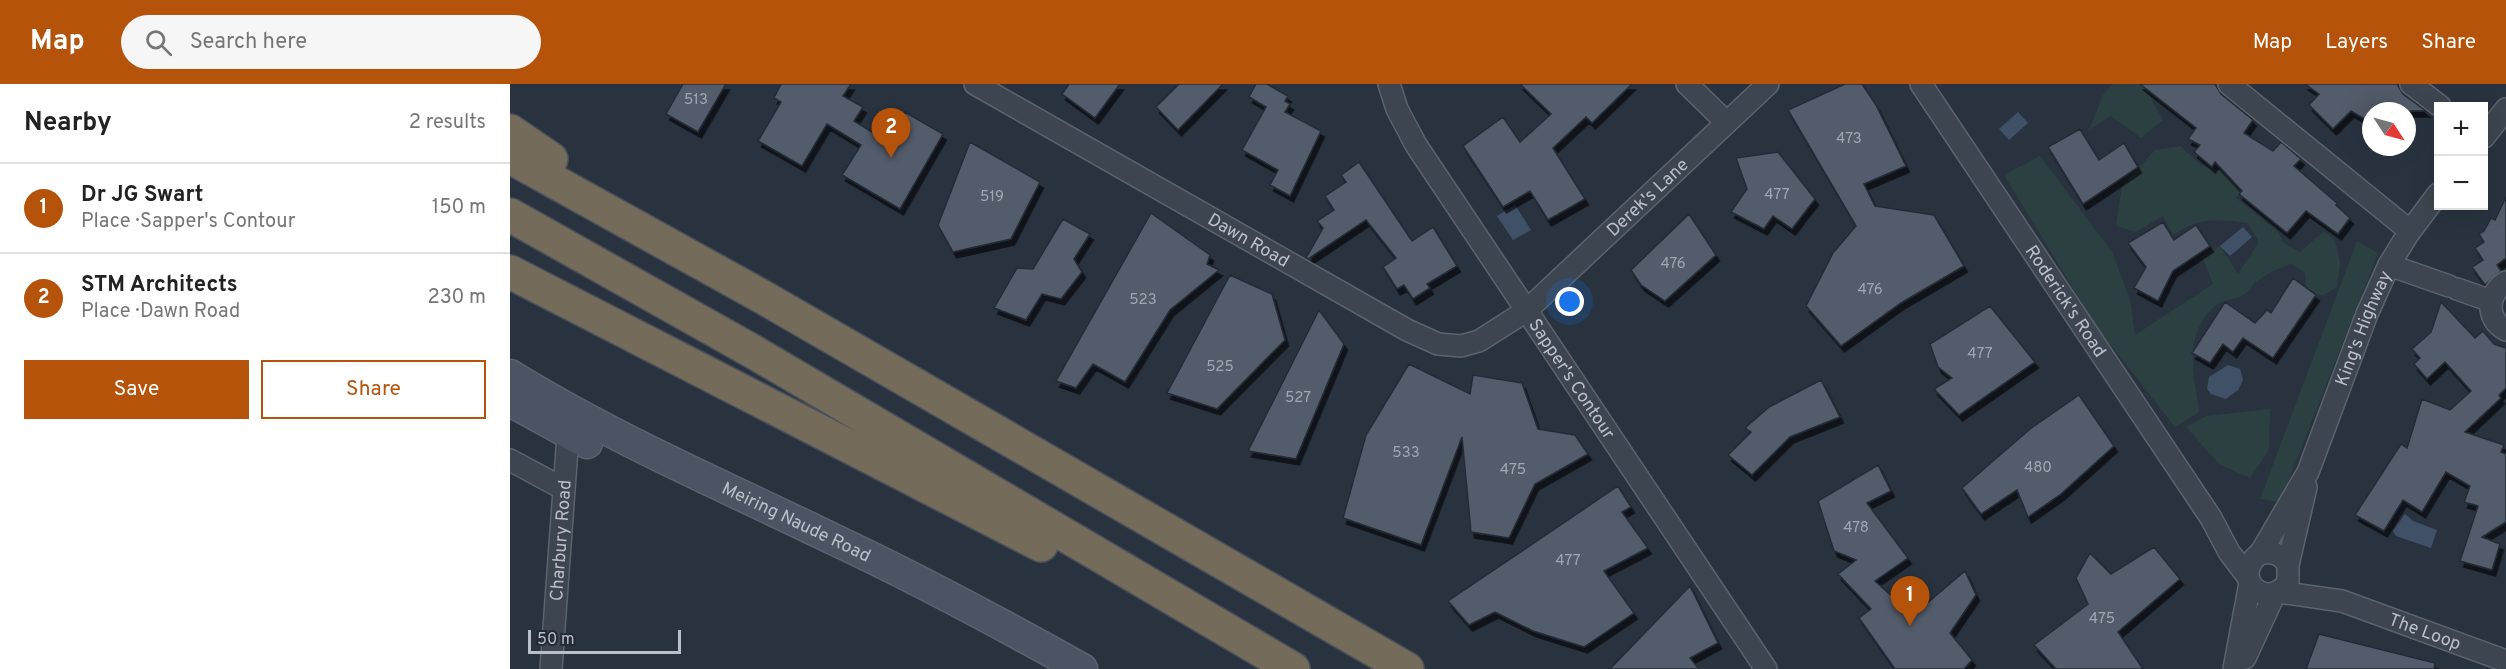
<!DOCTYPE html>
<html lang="en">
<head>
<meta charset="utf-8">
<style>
	:root { --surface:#fff; --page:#f6f6f6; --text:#222; --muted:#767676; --line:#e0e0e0; --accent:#b45309 }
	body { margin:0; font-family:Overpass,sans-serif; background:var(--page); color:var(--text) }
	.controls { position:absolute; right:18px; top:18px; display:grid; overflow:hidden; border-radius:0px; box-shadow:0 6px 24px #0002 }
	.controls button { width:54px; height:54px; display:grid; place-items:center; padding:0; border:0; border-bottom:2px solid var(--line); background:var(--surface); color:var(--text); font:30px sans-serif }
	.compass { position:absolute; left:1852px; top:18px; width:54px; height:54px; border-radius:50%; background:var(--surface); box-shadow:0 6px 24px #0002; rotate:126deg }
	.scale { position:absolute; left:18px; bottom:15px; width:153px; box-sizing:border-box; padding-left:6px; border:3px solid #bac0ca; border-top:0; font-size:16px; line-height:21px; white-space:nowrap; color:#bac0ca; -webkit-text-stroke:4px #222a35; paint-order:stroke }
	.you { position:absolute; left:1060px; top:218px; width:21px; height:21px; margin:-15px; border:4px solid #fff; border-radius:50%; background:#1a73e8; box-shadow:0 0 0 9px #1a73e833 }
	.badge { display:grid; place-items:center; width:39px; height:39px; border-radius:50%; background:var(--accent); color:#fff; font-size:20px; font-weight:700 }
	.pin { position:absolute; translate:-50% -50px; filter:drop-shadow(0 2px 3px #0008) }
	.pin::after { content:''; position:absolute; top:32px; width:21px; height:18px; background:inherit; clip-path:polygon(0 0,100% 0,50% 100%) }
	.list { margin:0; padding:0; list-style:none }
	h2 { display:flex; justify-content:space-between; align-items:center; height:78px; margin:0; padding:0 24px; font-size:26px }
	h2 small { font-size:20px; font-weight:400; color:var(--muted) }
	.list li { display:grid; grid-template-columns:39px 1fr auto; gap:18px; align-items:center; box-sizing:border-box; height:90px; padding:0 24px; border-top:2px solid var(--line) }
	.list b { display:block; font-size:22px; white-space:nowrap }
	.list p { margin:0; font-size:20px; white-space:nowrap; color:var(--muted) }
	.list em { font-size:20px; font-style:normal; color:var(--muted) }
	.actions { display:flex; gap:12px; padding:18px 24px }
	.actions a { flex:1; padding:14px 0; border:2px solid var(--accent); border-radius:0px; text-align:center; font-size:21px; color:var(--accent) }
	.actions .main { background:var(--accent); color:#fff }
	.icon { flex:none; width:33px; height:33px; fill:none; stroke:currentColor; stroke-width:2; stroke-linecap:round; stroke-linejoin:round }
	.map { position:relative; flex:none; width:1996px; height:585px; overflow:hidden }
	header { display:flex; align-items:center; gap:36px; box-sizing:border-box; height:84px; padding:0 30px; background:var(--accent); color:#fff }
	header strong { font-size:28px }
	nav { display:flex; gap:33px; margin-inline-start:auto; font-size:21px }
	.search { width:420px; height:54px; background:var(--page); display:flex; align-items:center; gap:15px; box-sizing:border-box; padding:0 21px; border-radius:33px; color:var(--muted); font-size:22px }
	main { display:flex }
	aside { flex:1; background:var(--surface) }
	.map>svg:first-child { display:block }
	.green { fill:#2c4042 }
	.water { fill:#405167 }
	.building { fill:#525c6a; stroke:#242c37; stroke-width:1.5; filter:url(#shadow) }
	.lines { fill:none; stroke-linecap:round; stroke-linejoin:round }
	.street-casing { stroke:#5b636d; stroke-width:24 }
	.secondary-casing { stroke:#5b636d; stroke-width:33 }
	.highway-casing { stroke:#48505a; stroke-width:36 }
	.street { stroke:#3d4550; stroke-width:21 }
	.secondary { stroke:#4b5462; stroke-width:30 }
	.highway { stroke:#756b5b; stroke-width:33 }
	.labels { text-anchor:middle; stroke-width:4.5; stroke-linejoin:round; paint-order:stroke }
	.number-label { font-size:15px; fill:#a0a7b2 }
	.street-label { font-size:18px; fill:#bac0ca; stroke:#222a35 }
</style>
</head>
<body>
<header>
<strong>Map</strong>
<div class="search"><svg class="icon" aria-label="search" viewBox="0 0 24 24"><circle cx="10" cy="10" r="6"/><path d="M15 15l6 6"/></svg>Search here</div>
<nav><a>Map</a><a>Layers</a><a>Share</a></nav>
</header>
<main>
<aside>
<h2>Nearby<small>2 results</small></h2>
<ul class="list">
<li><span class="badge">1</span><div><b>Dr JG Swart</b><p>Place · Sapper's Contour</p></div><em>150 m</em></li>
<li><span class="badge">2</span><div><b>STM Architects</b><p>Place · Dawn Road</p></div><em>230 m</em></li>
</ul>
<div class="actions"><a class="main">Save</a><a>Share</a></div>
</aside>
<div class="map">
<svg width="1996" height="585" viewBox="0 0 1996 585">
	<defs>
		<filter id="shadow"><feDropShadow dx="3.5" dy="6" stdDeviation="0" flood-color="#0009"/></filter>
	</defs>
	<rect width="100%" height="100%" fill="#293340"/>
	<path class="green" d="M1603,0H1633L1653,36L1631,54L1601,32L1579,46L1593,11Z
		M1671,62L1689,80L1707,87L1723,77L1747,85L1726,114L1768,148L1774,159L1790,168L1814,147L1825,156L1830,179L1827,203L1812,212L1796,204L1795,189L1781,180C1768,184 1757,189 1745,199C1741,202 1740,207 1736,209C1728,216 1714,214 1706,221C1672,251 1684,289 1689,328L1665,343L1586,242L1494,91L1530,72L1602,168L1620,216L1625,251L1703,200L1692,173L1710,162L1728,190L1749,158L1738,139C1708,135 1689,133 1663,151L1653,132L1626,148L1606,142L1612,102L1645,66Z
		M1847,157L1868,169L1770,418L1750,415Z
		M1760,325L1759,366L1740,394L1709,380L1676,343L1697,332Z"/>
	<path class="water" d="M1508,28L1518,39L1499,56L1489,45Z
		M1005,121L1021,146L1003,156L987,132Z
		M1733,143L1742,153L1720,172L1710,162Z
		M1718,281L1730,285L1733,296L1728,306L1716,315L1701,310L1697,305L1699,293Z
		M1895,430L1903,437L1927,446L1921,464L1886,452L1883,447Z"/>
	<path class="building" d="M173,0H216L188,48L156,30Z
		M271,0H341L333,12L353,23L344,37L378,58L395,28L433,50L390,125L332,91L351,61L317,40L292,82L248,57L271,18L264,14Z
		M559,0H610L585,34L552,10Z
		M669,0H713L668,46L646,23Z
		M746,0H757L778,12L775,17L780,20L775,28L811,47L780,112L760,101L768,86L732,66L756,23L739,13Z
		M1010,0H1122L1082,39L1076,33L1043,64L1075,115L1038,136L1020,107L993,123L953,62L993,33L1010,58L1041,30Z
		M1335,0H1352L1366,21L1396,82L1354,100L1365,122L1424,131L1454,182L1391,219L1331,262L1296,222L1323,169L1346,142L1278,26Z
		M1630,0H1705L1711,10L1743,36L1734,49L1763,67L1771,58L1791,75L1784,82L1827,119L1826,121L1840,134L1828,150L1796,127L1777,149L1729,110L1732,107L1705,78L1702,83L1684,68L1690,61L1678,55L1686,44Z
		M1795,0H1887L1893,10L1916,27H1861V39L1841,27L1823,45L1799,21L1809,10Z
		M1570,45L1589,76L1614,59L1628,83L1573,120L1538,63Z
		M460,58L530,98L501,155L443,168L428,141Z
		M1268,68L1305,115L1282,145L1263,132L1254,145L1221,128L1237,105L1226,74Z
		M849,78L902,157L923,143L947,182L917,200L920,204L903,215L894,201L887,205L873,183L886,174L856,136L798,175L796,174L813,144L807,137L824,126L815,112L836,98L831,91Z
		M1996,113V174L1987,181L1991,187L1975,201L1962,183L1973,176L1965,164L1974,158L1969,150L1974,147L1981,134L1985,136Z
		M641,129L700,171L697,180L709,186L660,226L615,298L583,280L566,304L546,297Z
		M1179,130L1206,171L1155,217L1131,201L1121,186Z
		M553,135L580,150L564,175L572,188L551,215L532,210L516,236L484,224L507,184L523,185Z
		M1653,138L1664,156L1686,141L1700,162L1663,187L1648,217L1624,204L1636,183L1618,159Z
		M720,191L762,210L775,256L707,325L657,309Z
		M1783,194L1806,211L1763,274L1733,254L1723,268L1713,260L1700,279L1682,269L1715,218L1745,239L1757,226L1761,229Z
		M1931,218L1965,254L1973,247L1984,260L1996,264V304L1989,311L1991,314L1955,348L1994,361L1991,368L1996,370V438L1972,453L1990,460L1982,486L1950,477L1968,422L1954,418L1960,402L1936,388L1912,428L1893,416L1874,447L1845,431L1891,360L1897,364L1912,315L1940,326L1961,307L1935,278L1917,295L1904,280L1910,274L1902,265L1921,248Z
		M1480,222L1525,278L1449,331L1424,305L1442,294L1428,283L1420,260Z
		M809,226L834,260L786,375L738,367Z
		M899,280L960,310L963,291L1012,299L1028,345L1065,351L1078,370L1025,400L999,454L961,448L952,353L911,461L833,434L856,351Z
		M1311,296L1330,333L1280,353L1242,391L1218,371L1241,348L1235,344L1259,323Z
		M1569,311L1604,362L1551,410L1518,433L1507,406L1471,430L1452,404L1520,345Z
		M1368,381L1381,407L1357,419L1398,474L1365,497L1403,531L1455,487L1466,511L1440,549L1462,576L1454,585H1385L1349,534L1361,525L1328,490L1346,476L1324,467L1308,417Z
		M1108,402L1121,423L1112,428L1138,464L1094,487L1124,529L1074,563L1023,547L985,528L959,541L938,517Z
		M1644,463L1670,495L1608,548L1633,585H1546L1524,561L1578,520L1566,494L1580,469L1601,490Z
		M1180,502L1208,559L1180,574L1189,585H1100Z
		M1809,550L1925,579L1924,585H1796Z"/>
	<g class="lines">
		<defs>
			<g id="street">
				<path id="s1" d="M465,0L897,246L928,260L951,262L969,257L1016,227L1258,0"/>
				<path id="s2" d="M879,0L887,25L906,61L1256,585"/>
				<path d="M1177,0L1216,38"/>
				<path id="s3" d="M1411,0L1701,434L1719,468L1738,493"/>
				<path d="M1719,0L1900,147"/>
				<path d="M1901,0L1930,22"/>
				<path d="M1974,53L1996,25"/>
				<path d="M1879,181L1939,202"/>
				<path d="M1996,198C1977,210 1975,235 1996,246"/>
				<path d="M1947,205L1981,217"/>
				<path d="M0,376L54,405"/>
				<path id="s4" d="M1750,470L1798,388L1857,230L1879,181L1898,150L1928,110"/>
				<path d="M1778,481C1771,469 1762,467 1749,470C1719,495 1758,528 1778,498V481L1796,403"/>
				<path id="s5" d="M1769,508L1832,517L1996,577"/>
				<path d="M1735,574L1765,509"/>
				<path id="s6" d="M41,585L59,337"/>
				<path d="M1724,585L1740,499"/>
			</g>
			<g id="secondary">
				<path id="s7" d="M0,291C104,355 214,402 323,455C408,495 490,539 572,585"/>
				<path d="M0,317L77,359"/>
			</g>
			<path id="highway" d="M0,47L41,75
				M0,73L251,212L897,585
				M0,131L242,267L783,585
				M0,188L531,461"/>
		</defs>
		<use href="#street" class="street-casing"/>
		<use href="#secondary" class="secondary-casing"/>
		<use href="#highway" class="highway-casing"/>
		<use href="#street" class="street"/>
		<use href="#secondary" class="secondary"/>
		<use href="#highway" class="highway"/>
	</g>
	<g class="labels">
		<g class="number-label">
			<text x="186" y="20">513</text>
			<text x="1339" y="59">473</text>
			<text x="1267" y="115">477</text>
			<text x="482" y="117">519</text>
			<text x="1163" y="184">476</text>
			<text x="1360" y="210">476</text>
			<text x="633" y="220">523</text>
			<text x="1470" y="274">477</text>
			<text x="710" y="287">525</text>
			<text x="788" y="318">527</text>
			<text x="896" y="373">533</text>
			<text x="1528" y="388">480</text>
			<text x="1003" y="390">475</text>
			<text x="1346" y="448">478</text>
			<text x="1058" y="481">477</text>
			<text x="1592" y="539">475</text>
		</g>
		<g class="street-label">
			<text dy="6" stroke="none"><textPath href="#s1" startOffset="795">Derek's Lane</textPath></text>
			<text dy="6" stroke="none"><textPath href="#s1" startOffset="315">Dawn Road</textPath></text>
			<text dy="6" stroke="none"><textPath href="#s3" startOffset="261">Roderick's Road</textPath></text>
			<text dy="6" stroke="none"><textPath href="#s4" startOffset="249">King's Highway</textPath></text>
			<text dy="6" stroke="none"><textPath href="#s2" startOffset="348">Sapper's Contour</textPath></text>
			<text dy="6" stroke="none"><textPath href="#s7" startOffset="322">Meiring Naude Road</textPath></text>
			<text dy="6" stroke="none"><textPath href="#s6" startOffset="129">Charbury Road</textPath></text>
			<text dy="6" stroke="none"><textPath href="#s5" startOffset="152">The Loop</textPath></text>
		</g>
	</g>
</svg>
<div class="controls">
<button>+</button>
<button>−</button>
</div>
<svg class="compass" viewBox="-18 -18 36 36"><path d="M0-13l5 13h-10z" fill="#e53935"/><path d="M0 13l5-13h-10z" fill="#767676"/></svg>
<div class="scale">50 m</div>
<div class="you"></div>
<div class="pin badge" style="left:1400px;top:542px">1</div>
<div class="pin badge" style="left:381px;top:74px">2</div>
</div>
</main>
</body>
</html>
